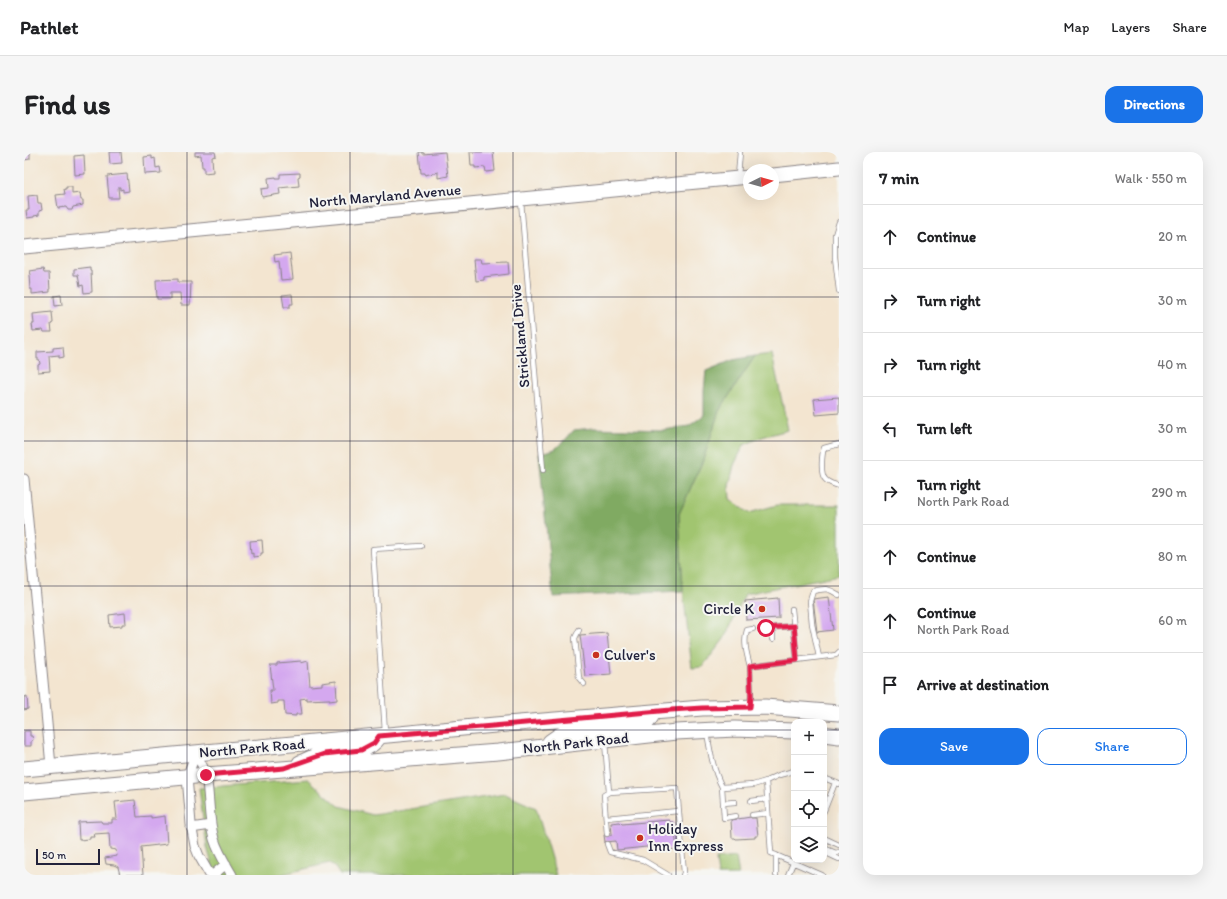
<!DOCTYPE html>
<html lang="en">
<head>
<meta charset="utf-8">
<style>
	:root { --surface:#fff; --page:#f6f6f6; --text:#202124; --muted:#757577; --line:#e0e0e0; --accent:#1a73e8 }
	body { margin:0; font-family:Itim,sans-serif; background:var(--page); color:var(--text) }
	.controls { position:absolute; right:12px; bottom:12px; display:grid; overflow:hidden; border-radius:8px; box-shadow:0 4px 16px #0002 }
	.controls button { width:36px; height:36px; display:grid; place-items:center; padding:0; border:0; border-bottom:1px solid var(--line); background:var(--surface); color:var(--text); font:20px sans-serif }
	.compass { position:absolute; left:719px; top:12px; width:36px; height:36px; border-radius:50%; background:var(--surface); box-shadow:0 4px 16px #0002; rotate:85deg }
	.scale { position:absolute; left:12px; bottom:10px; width:64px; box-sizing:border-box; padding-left:4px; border:2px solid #22223b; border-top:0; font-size:11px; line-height:14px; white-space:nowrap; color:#22223b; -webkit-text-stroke:3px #f6f6f2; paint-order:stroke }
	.stop { position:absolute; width:12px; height:12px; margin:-9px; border:3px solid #e11d48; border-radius:50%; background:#fff }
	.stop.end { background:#e11d48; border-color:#fff; box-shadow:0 1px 4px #0008 }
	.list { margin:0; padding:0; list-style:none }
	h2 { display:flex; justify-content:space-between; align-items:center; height:52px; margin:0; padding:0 16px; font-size:17px }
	h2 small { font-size:13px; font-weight:400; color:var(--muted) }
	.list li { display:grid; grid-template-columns:26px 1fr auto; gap:12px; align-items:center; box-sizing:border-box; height:64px; padding:0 16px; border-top:1px solid var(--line) }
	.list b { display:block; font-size:15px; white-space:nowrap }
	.list p { margin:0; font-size:13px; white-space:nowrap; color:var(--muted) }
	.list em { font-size:13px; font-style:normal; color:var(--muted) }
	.actions { display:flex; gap:8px; padding:12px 16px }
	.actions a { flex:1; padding:9px 0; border:1px solid var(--accent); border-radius:12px; text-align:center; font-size:14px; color:var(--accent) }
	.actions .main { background:var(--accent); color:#fff }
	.icon { flex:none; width:22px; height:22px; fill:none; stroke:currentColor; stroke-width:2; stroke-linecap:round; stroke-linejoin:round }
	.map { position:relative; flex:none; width:815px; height:723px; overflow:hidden; border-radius:12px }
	header { display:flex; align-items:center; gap:24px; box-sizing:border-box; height:56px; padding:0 20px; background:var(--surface); border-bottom:1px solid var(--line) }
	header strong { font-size:19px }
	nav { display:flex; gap:22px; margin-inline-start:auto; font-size:14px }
	.intro { display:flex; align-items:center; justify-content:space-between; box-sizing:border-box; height:96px; padding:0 24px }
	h1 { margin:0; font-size:28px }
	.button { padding:10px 18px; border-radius:12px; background:var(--accent); color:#fff; font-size:14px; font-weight:700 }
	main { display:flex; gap:24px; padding:0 24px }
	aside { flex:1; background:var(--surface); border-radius:12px; box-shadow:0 4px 16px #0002 }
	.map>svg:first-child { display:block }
	.green { fill:#a1c56f; stroke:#627455 }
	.forest { fill:#80aa62; stroke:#51664e }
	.building { fill:#d4a8ef }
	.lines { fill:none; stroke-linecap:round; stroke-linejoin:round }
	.lane-casing { stroke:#8a8486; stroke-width:6 }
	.street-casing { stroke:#8a8486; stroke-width:11 }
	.secondary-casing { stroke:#8a8486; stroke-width:15 }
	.primary-casing { stroke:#8a8486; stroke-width:17 }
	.lane { stroke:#fff; stroke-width:4.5 }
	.street { stroke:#fff; stroke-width:9 }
	.secondary { stroke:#fff; stroke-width:13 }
	.primary { stroke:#fff; stroke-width:15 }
	.route { stroke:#e11d48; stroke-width:5 }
	.grid { fill:none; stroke:#22223b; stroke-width:1; stroke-opacity:0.55 }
	.poi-dot { fill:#c8321e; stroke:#f6f6f2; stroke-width:1.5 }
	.labels { text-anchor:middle; stroke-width:4; stroke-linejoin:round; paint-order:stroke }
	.street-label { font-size:15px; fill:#22223b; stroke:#f6f6f2 }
	.poi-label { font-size:15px; fill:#22223b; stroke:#f6f6f2; text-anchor:start }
</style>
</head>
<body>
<header>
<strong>Pathlet</strong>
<nav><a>Map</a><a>Layers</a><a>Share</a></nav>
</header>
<div class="intro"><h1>Find us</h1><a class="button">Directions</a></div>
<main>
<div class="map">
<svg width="815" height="723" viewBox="0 0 815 723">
	<rect width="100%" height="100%" fill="#f6f6f2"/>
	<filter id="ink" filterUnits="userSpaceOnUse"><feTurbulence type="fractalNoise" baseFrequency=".025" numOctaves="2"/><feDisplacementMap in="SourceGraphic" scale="8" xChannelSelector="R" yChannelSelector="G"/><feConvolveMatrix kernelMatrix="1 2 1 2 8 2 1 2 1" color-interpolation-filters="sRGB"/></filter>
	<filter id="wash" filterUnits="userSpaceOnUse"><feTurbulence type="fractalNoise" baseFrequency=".012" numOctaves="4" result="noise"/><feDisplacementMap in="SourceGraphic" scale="16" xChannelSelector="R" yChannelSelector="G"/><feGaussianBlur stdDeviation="0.9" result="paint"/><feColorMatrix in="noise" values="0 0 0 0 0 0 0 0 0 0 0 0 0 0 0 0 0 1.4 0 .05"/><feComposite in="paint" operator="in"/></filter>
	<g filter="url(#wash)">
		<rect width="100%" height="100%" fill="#f3e5d0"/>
		<path class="green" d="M748,202L764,278L738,285L720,293L710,313L705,334L706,347L725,361L753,353H815V423L721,442L700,487L678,515L668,516L659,439L655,362L679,308L695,259L731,204Z
			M284,627L315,654L349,663L481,642L512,656L532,723H316L309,713L306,711L255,723H191L183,695L175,636Z
			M712,705L715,723H694L692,707Z"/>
		<path class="forest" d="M731,204L695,259L679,308L655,362L659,439L529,445L515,302L531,297L542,287L550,278L569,276L640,278L665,274L680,263V239L682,219L709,208Z"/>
		<g id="blocks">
			<path class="building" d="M0,0H6V7L0,8Z
				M85,0H97L98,11L86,12Z
				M171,0H191L192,4L188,5L189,20L180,21V15H178L177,3L171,4Z
				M395,0H399V2L421,0L424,24L414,26V20L401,23V21H397Z
				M446,0H469L471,19L462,20L461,15L451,16V14H447Z
				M60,3L61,22L51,23L50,4Z
				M128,4V7L131,6L132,16L136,15L137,21L121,22L120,5Z
				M276,21V24L274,25L275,34L255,36L256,42L238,45L237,37L245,36L244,26L252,25V26H256V22Z
				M103,22L105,39L99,40V37L96,38V35H94L95,46H85L83,24Z
				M42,35H48V42L56,41L57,48H59V53L49,55L48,58H44L42,55L34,56L32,43L41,42L40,37H42Z
				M13,43L14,51H17L18,58L15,59V63L10,64V65L3,66L2,58H5L4,44Z
				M266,101L269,127L257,128L255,109L251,110L250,103Z
				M450,107H457L458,111L484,110L485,122L460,125V128L452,129Z
				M66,115V119H67L68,140L60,141L59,133L56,134L54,123H50V117Z
				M19,117L20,121H25L26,140L8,142V137H6L5,123H7L6,119Z
				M154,127V130H167L166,153H157L156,141H146V147H133L132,128Z
				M268,142L269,152H266V155H260L258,143Z
				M37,143L38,153L31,154L30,144Z
				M28,160L29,171L27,172L28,180H20L19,178L9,179L8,172H10L9,162Z
				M39,195L40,205L35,206V203L25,204L26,219L14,220V213L16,212L15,207H13V200L29,199V196Z
				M815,245V261L792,263L790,247Z
				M238,388L239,401H237V404L229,405V401L227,402L226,389Z
				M805,445L809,478L793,480L789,447Z
				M754,446L755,466L722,468L721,449Z
				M101,461L102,472H98V474L86,475L85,463Z
				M583,481L587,522L561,524L556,483Z
				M277,509V511L284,509L286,534L298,533V531L312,529L313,548L305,549V547L283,548V546L276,547L278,562H272V564L261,563L260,549H254V551L247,552L246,538H249L246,513H253V511Z
				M3,544L4,557L0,558V545Z
				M0,579H6V584H8L9,588L7,589V594H0Z
				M111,648L113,665L127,664V666L141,664L143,692L117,695L119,723H96L94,715L90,713L82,712L81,706L93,704L92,698L86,697L85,681L70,682L71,685H66V687L55,688L54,670L77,669L78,671H88V667H93L91,650Z
				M727,665V666H732L734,684H731V686L712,687L711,686H708L707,668Z
				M645,668L646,670H649L650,679H651L653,697L632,699V694L593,698L592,689L581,690L580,683L588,682L587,671L596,670L598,672Z"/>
		</g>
	</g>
	<g filter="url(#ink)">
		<use href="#blocks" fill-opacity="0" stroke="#8a8486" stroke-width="1"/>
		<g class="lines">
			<defs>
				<path id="lane" d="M714,24L716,0
					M497,49L519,318
					M815,70L811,83V105L815,139
					M815,292L800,296C798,302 796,322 801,327C804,331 810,332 815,334
					M768,457L773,508
					M742,476L770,474
					M749,476V487
					M555,478L551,486L555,526L560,532
					M795,505L788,472L786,449L789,439C802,436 804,436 815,443
					M726,514C723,503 719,490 723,478L729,477
					M726,553L727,544L726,514L812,503L815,500
					M361,580L349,397L397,394
					M683,580C686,599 689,618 698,635L729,633L742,629L755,623L770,619
					M581,590L585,640L653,636L660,721L659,723
					M800,626L815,632
					M742,629L747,701L798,723
					M698,635L700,666L712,664
					M727,649L743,647
					M699,651L711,650
					M800,659L811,631
					M728,663L744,661
					M582,666L654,659
					M583,682L580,643L585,640
					M800,686L815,693
					M583,692L586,700L619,708L644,723
					M800,696L812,701L815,700
					M800,700L815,707
					M752,703V723
					M764,723L769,711"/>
				<path id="street" d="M0,327L27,614
					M172,601C175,608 181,617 182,624C186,645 184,666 190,687C194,700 201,711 208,723
					M172,601L163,625L167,672L171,694L175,704L186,723
					M167,676L187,673
					M189,723L202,712"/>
				<path id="secondary" d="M749,23L815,16
					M0,95L725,25"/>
				<path id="primary" d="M800,582L815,584
					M526,590L536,583L551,578L621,572L624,569L630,560
					M276,611C284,608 292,603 300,602C321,597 341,604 355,585
					M0,617L471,573L678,556L741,555L815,561
					M0,640L182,623L474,600L652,580L711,577L770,579"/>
			</defs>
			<use href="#lane" class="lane-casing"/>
			<use href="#street" class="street-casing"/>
			<use href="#secondary" class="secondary-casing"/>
			<use href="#primary" class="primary-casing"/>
			<use href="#lane" class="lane"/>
			<use href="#street" class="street"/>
			<use href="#secondary" class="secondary"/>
			<use href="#primary" class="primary"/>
		</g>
	</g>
	<g class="lines" filter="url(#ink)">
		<path class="route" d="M182,623L260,616L300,602L337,598L350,591L355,584L647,558L678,556L726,555L727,544L726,514L773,508L770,474L742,476"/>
	</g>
	<path class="grid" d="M163,0V723M326,0V723M489,0V723M652,0V723M0,145H815M0,289H815M0,434H815M0,578H770M800,578H815"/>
	<g class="poi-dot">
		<circle cx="738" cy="457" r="4"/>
		<circle cx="572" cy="503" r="4"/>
		<circle cx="616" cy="686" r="4"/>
	</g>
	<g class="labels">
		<g class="street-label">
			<text transform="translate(361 44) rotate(-5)" y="5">North Maryland Avenue</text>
			<text transform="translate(496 184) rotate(-95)" y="5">Strickland Drive</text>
			<text transform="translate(552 591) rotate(-6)" y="5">North Park Road</text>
			<text transform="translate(228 596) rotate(-5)" y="5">North Park Road</text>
		</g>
		<g class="poi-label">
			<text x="730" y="462" text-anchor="end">Circle K</text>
			<text x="580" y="508">Culver's</text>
			<text x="624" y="682">Holiday<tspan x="624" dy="17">Inn Express</tspan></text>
		</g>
	</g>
</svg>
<div class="controls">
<button>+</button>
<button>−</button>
<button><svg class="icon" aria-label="locate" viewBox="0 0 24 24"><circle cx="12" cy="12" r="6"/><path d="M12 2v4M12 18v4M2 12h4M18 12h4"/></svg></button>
<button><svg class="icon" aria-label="layers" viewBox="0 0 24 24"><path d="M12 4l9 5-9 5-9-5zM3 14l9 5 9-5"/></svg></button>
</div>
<svg class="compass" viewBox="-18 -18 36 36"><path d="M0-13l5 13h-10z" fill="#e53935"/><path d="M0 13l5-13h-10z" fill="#757577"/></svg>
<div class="scale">50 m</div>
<div class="stop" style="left:742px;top:476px"></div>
<div class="stop end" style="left:182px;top:623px"></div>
</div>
<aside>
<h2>7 min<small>Walk · 550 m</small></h2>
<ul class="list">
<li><svg class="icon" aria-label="ahead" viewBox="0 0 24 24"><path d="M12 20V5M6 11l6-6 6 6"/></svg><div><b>Continue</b></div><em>20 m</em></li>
<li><svg class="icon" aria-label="right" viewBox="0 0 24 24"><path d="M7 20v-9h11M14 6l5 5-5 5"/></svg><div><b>Turn right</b></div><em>30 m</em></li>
<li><svg class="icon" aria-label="right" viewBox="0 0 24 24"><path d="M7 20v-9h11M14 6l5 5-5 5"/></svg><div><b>Turn right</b></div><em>40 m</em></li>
<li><svg class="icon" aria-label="left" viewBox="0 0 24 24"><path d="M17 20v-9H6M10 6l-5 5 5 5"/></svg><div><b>Turn left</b></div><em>30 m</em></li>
<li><svg class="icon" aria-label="right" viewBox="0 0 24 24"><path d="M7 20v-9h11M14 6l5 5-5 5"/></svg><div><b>Turn right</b><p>North Park Road</p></div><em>290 m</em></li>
<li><svg class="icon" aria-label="ahead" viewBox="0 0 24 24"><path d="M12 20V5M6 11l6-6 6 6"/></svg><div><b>Continue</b></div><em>80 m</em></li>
<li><svg class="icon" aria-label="ahead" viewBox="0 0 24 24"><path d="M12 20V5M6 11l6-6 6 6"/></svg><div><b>Continue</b><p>North Park Road</p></div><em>60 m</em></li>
<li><svg class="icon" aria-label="arrive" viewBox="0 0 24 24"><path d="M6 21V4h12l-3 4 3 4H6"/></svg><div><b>Arrive at destination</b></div></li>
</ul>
<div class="actions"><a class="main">Save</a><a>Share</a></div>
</aside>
</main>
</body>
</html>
